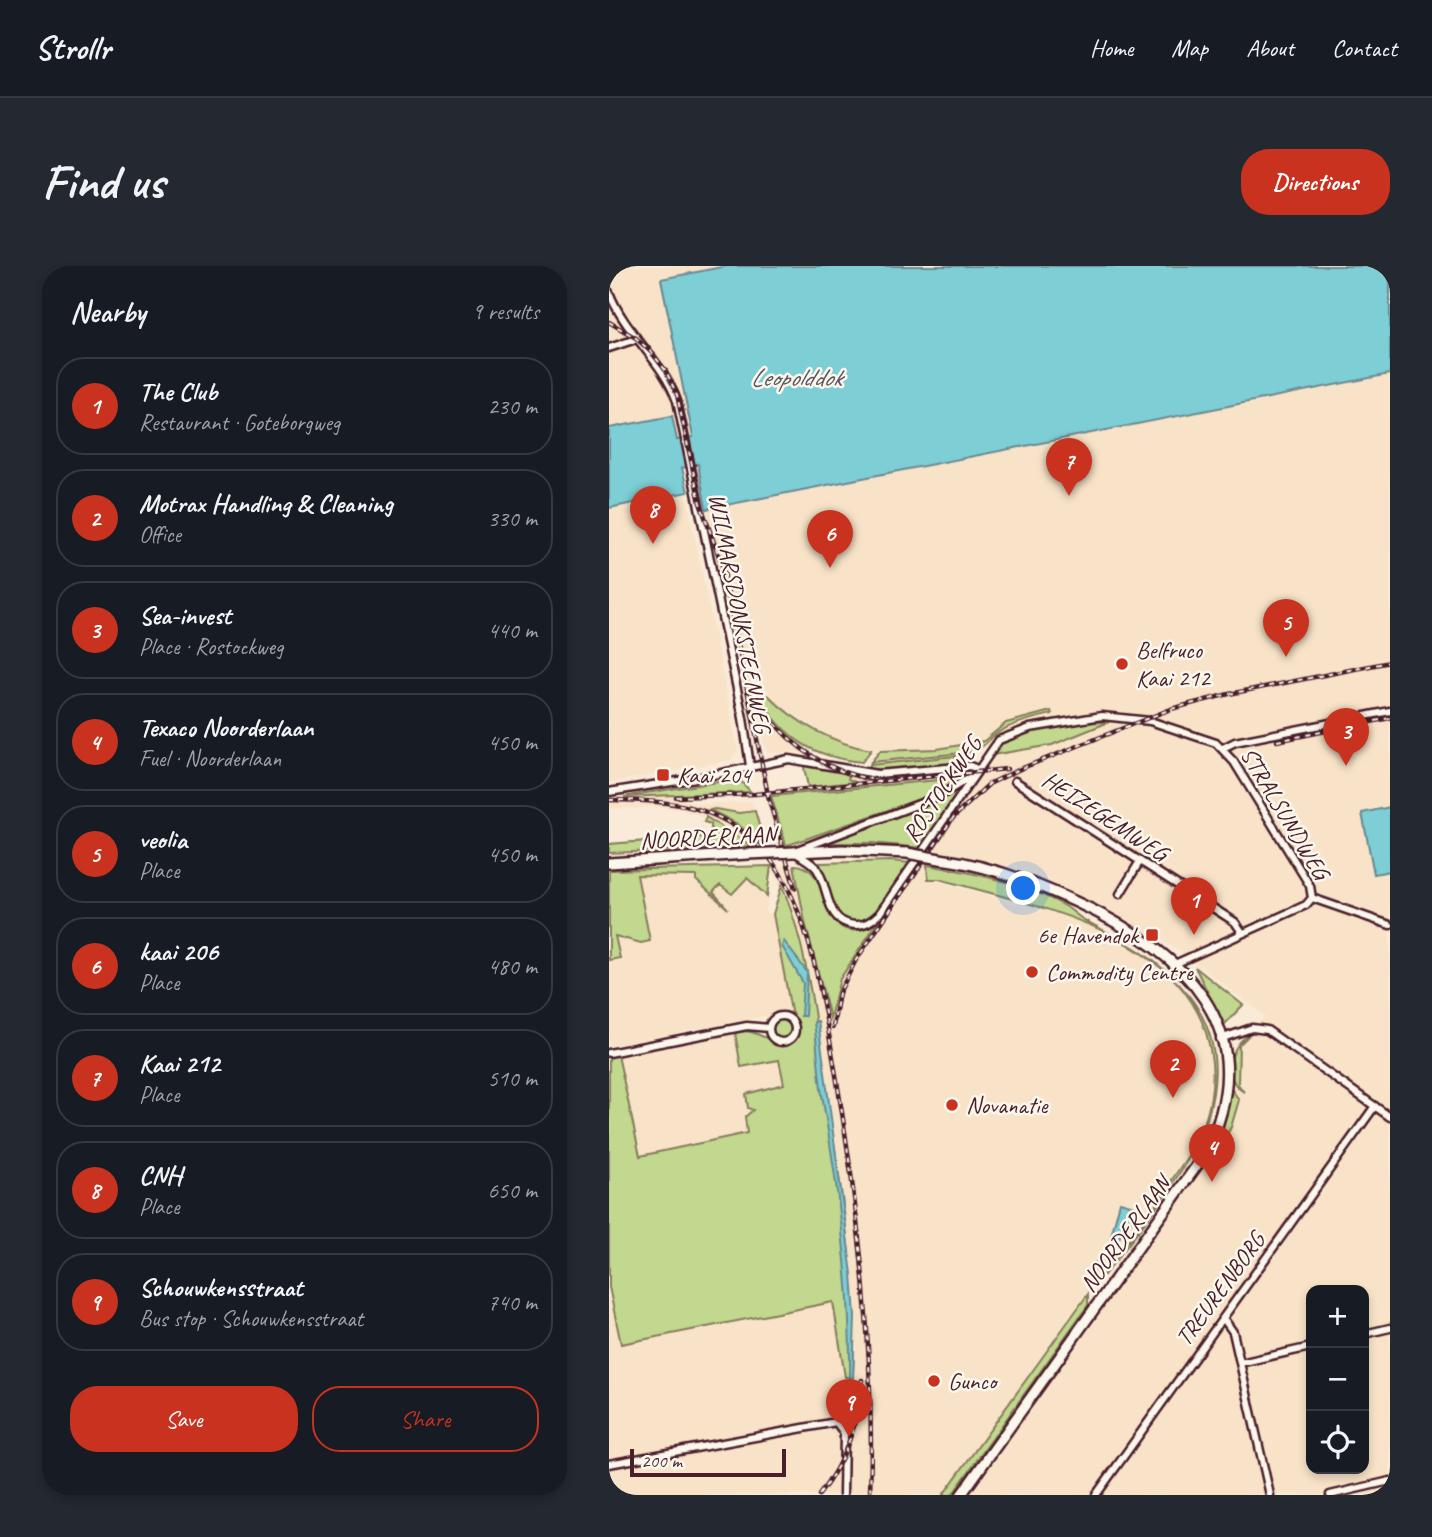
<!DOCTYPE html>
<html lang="en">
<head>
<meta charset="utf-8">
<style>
	:root { --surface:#171b24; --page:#242831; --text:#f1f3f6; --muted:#9ea1a6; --line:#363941; --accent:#c8321e }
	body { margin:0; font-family:Caveat,sans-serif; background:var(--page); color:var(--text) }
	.controls { position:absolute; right:21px; bottom:21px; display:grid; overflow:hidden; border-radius:14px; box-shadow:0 4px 10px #0003 }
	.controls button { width:63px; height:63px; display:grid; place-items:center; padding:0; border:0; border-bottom:2px solid var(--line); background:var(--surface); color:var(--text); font:35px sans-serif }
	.scale { position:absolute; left:21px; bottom:18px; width:156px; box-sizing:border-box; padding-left:7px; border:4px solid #4a1f2b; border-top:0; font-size:19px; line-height:24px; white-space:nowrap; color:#4a1f2b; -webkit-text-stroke:5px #fbf7ec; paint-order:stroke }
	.you { position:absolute; left:415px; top:623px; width:24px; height:24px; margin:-18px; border:5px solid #fff; border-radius:50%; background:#1a73e8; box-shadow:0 0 0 10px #1a73e833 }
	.badge { display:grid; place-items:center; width:46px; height:46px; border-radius:50%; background:var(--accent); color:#fff; font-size:23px; font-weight:700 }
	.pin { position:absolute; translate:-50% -58px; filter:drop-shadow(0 2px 4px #0008) }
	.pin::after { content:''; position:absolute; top:37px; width:24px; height:21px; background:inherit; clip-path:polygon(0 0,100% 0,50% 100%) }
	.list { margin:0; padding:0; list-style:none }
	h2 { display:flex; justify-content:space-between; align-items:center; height:91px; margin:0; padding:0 28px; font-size:30px }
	h2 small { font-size:23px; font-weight:400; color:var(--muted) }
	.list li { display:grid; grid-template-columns:46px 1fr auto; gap:21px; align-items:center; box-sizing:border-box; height:98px; margin:0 14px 14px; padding:0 14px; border:2px solid var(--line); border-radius:28px }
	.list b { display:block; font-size:26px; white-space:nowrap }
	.list p { margin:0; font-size:23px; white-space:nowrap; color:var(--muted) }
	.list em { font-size:23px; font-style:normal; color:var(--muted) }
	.actions { display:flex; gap:14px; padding:21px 28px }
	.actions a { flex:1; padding:16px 0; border:2px solid var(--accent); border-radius:28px; text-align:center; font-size:24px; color:var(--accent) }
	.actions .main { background:var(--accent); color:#fff }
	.icon { flex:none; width:38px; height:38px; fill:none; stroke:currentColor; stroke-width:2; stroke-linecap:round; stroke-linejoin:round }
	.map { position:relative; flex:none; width:781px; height:1229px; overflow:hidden; border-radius:28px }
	header { display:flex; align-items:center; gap:42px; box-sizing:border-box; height:98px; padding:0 35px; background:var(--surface); border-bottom:2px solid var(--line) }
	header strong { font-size:33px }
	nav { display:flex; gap:38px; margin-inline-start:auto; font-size:24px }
	.intro { display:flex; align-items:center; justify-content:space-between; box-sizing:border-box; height:168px; padding:0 42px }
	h1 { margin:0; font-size:49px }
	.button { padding:18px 32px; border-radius:28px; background:var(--accent); color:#fff; font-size:24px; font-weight:700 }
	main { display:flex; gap:42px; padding:0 42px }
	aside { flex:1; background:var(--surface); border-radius:28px; box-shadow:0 4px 10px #0003 }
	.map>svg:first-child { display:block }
	.built { fill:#f8e3c8; fill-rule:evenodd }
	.green { fill:#c1d88e; stroke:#867c5c; stroke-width:2 }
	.water { fill:#7dced5; stroke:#698891; stroke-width:2 }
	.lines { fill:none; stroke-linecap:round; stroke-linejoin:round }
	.minor-casing { stroke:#4a1f2b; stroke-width:11 }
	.primary-casing { stroke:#4a1f2b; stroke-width:14 }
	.minor { stroke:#fbf7ec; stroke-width:6 }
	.primary { stroke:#fbf7ec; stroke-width:9 }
	.rail-casing { stroke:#4a1f2b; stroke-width:4.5 }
	.rail { stroke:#fbf7ec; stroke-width:2; stroke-dasharray:5; stroke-linecap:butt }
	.primary-bridge-casing { stroke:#4a1f2b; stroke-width:14; stroke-linecap:butt }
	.primary-bridge { stroke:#fbf7ec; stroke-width:9 }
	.poi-dot { fill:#c8321e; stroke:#fbf7ec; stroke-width:2.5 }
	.labels { text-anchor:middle; stroke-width:5; stroke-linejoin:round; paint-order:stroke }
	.street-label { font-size:24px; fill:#4a1f2b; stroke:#fbf7ec }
	.poi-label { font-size:24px; fill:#4a1f2b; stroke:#fbf7ec; text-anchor:start }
	.water-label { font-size:26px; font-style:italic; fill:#59545e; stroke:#fbf7ec }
</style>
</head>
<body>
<header>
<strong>Strollr</strong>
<nav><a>Home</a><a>Map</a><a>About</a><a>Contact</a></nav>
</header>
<div class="intro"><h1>Find us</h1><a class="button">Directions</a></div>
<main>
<aside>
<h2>Nearby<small>9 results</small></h2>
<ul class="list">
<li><span class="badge">1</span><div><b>The Club</b><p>Restaurant · Goteborgweg</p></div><em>230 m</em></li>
<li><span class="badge">2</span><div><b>Motrax Handling &amp; Cleaning</b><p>Office</p></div><em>330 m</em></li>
<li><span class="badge">3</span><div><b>Sea-invest</b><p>Place · Rostockweg</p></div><em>440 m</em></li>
<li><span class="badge">4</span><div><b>Texaco Noorderlaan</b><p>Fuel · Noorderlaan</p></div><em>450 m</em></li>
<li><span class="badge">5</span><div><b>veolia</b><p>Place</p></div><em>450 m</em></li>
<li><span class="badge">6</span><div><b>kaai 206</b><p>Place</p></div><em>480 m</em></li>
<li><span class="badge">7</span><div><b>Kaai 212</b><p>Place</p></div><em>510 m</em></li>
<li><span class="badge">8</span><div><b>CNH</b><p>Place</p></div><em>650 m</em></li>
<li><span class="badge">9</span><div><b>Schouwkensstraat</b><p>Bus stop · Schouwkensstraat</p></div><em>740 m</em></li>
</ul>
<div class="actions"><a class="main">Save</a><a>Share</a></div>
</aside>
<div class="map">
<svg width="781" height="1229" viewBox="0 0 781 1229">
	<rect width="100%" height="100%" fill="#f9ebd7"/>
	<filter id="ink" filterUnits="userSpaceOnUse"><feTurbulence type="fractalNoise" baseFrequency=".0143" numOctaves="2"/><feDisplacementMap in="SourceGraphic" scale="14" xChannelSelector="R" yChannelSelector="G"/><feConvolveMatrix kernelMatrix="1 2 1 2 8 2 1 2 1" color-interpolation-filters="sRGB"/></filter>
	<g filter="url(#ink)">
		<path class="built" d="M0,0H118L52,13L84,171L68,175L63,150L0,162Z
			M781,108V541L753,547L765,608L781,605V1229H358L603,887L619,841L624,783L656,750L572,686L492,640L440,616L392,598L319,583L383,489L375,475L296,486L262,484L231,477L166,437L141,396L136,398L156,441L177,466L197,482L193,486L158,487L148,454L156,452L141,424L151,481H148L97,243ZM702,1024H755V1203H702Z
			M77,227L129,485L122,494L0,517V242Z
			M156,506L161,525L245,516L239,513L241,507L273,513L351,507V511L162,530L177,579H171L156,530L71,533L88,538L144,536L146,545L139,546L103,544L127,557L154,580L144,581L109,557L74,544L45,541L0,543V532L155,525L152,507Z
			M309,598L318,599L320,613L470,654L537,689L557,706L575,725L590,751L601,785L602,827L589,873L334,1229H0V1021L12,1078L225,1036L242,1163L247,1142L243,1141L246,1050L230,897L203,718L186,654L162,600L185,599L196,656L221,752L227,724L238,700Z
			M27,609L161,611L157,647L164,648L182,745L0,780V610Z
			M130,765L149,767L169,779L184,858L31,890L9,789Z"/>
		<path class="green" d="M159,429C185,456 225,478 262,484L253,496C204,491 176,473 150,431Z
			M442,445L443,448C426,452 404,457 390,466C379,473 376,482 363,486L262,496L271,485L328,483L375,475L397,457Z
			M500,456L443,479L383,489C386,485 390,479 394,476C409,464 480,455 500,456Z
			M346,490L347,498L289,504L258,503L261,499Z
			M194,497L241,507L239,513L246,516L199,521Z
			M129,512L142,526L15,531C54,523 90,520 129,512Z
			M351,512L325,528L182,578L177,579L162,530Z
			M349,524L351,526L313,582L263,577H211Z
			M106,543L130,547L146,545L156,580L127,557L101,544Z
			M97,551L144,581L0,587V578L102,570V558L95,556Z
			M282,595L302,597L269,645L254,655C220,658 218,622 211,597Z
			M185,599C228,598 205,691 268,657L231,713L221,752L196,656Z
			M318,599C363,606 415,617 456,640C463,644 469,651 477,655C557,697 629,745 599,850C587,894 525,972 495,1009L484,1004L483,998C491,994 500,993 507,987C526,973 559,919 574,897C595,869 606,833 603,797C592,669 429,641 330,613H319Z
			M162,600L158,630L138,612L123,628L111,619L104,626L119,643L87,614V610L28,609L41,675L32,677L6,670L11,692L0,694V604Z
			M173,619C198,682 205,745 215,811C230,912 249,1010 244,1112L236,1111L224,1036L12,1078L0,1021V791L9,789L31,890L138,867L136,851L144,844L139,842L137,828L175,818L170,794L132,801L126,767C150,758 164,787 187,774L190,767L182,745L164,648Z
			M586,701L634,739L615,759Z
			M164 763a10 10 0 1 1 20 0a10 10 0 1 1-20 0Z
			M640,769L630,779L629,818L635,826C613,814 620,779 640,769Z
			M621,821L630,834L622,861L607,889C605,871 619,841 621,821Z
			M479,1028V1039L343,1229H334Z"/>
		<path class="water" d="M118,0H781V108L97,243L89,198L73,202L79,226L0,242V162L63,150L68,174L84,171L52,13Z
			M781,541V605L765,608L753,547Z
			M175,675L198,706L196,750H192L194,717L173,680Z
			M209,755L243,1008L246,1050L244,1112H241C242,1018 230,928 214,835C209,809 209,782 205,756Z
			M511,936L532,942L509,973L502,970Z"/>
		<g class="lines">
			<defs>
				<path id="minor" d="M0,26C16,68 53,93 68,135L134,452L141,500
					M0,82L27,73
					M614,482L626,476L781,445
					M406,515L626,656L633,666
					M0,526L94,511L180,493L268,508L361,500L368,503
					M188,584L331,530L363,510
					M187,587C194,592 203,596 208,603C221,623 216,657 246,659C256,660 263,655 270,648L390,474L421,462L493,450L541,455L607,477L625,496L701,620L703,632
					M511,628L531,595
					M703,632L781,659
					M568,697L697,639L703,632
					M160 763a13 13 0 1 1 26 0a13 13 0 1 1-26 0Z
					M611,773L643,762L658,764L781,851
					M0,787L138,760L160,762
					M614,1052L624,1066L661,1229
					M755,1068L781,1062
					M631,1097L702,1081
					M0,1198L227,1156L235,1167L234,1229
					M487,1229L766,840
					M721,1229L781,1215"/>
				<path id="primary" d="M185,586L233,584L298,587
					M331,593C379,599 424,616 467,636C575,686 659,762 596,888L352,1229
					M0,597L138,588"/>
			</defs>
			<use href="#minor" class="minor-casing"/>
			<use href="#primary" class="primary-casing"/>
			<use href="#minor" class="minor"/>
			<use href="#primary" class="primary"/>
			<defs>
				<path id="rail" d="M0,56L27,72L43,87L57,105L68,129L91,237L114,302L160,534L186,622
					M143,424C166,469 212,505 262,513
					M668,475L781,452
					M67,531L146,528L398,503
					M0,534C57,534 108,537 151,581C200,631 215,741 227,809C250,948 266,1087 261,1229
					M224,761L230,727L247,694L344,552L380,518L411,503L562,443L620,428L781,396
					M210,1229C236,1195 250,1157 253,1114"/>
			</defs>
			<use href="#rail" class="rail-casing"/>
			<use href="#rail" class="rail"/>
			<defs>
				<path id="primary-bridge" d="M298,587L331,593
					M138,588L185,586"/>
			</defs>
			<use href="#primary-bridge" class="primary-bridge-casing"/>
			<use href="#primary-bridge" class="primary-bridge"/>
		</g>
	</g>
	<g class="poi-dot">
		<circle cx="513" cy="398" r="7"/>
		<rect x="47" y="502" width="14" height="14" rx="3.5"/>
		<rect x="536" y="662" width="14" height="14" rx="3.5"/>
		<circle cx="423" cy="706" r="7"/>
		<circle cx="343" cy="839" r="7"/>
		<circle cx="325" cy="1115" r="7"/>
	</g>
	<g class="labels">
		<g class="street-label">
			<text transform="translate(131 347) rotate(79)" y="8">WILMARSDONKSTEENWEG</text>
			<text transform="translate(333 523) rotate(-56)" y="8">ROSTOCKWEG</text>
			<text transform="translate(676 547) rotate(59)" y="8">STRALSUNDWEG</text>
			<text transform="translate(496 550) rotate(33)" y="8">HEIZEGEMWEG</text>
			<text transform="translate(99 571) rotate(-3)" y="8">NOORDERLAAN</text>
			<text transform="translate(516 968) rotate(-54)" y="8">NOORDERLAAN</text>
			<text transform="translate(611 1023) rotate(-54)" y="8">TREURENBORG</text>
		</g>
		<g class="poi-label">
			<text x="527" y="392">Belfruco<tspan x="527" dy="28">Kaai 212</tspan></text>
			<text x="68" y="517">Kaai 204</text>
			<text x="529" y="677" text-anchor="end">6e Havendok</text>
			<text x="437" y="714">Commodity Centre</text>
			<text x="357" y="847">Novanatie</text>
			<text x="339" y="1123">Gunco</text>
		</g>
		<g class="water-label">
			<text x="187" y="120">Leopolddok</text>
		</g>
	</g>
</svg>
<div class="controls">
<button>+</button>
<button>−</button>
<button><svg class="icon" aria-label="locate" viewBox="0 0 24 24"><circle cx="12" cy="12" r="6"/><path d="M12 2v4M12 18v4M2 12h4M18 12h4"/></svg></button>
</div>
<div class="scale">200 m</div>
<div class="you"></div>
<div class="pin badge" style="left:585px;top:669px">1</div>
<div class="pin badge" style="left:564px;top:832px">2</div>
<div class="pin badge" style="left:737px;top:500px">3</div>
<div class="pin badge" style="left:603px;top:916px">4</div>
<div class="pin badge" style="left:677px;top:391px">5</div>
<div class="pin badge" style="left:221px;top:302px">6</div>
<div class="pin badge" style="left:460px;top:230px">7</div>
<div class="pin badge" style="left:44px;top:278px">8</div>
<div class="pin badge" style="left:240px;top:1171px">9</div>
</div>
</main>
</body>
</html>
